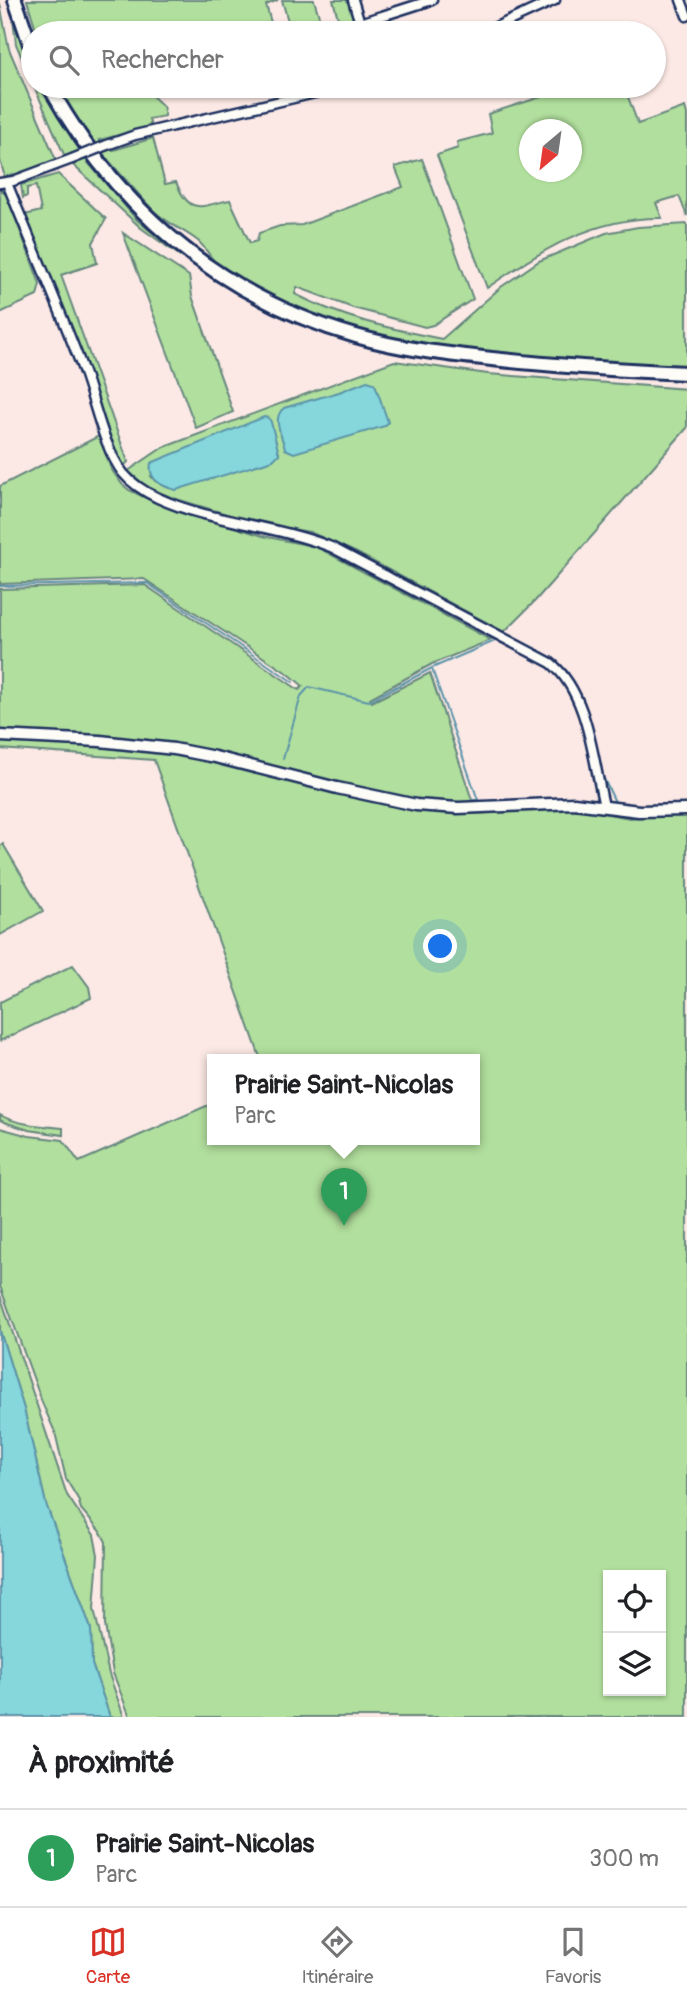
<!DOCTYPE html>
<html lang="fr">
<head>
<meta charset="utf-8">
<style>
	:root { --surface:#fff; --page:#f2f2f2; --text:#202124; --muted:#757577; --line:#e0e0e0; --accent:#d93025 }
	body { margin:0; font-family:Pangolin,sans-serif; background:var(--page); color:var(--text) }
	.controls { position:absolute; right:21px; bottom:21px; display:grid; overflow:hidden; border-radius:0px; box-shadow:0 2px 5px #0004 }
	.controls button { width:63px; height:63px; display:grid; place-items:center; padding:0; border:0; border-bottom:2px solid var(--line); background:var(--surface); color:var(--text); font:35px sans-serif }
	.compass { position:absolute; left:519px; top:119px; width:63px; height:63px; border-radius:50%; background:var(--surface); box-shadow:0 2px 5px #0004; rotate:209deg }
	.you { position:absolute; left:441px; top:947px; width:24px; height:24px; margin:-18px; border:5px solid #fff; border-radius:50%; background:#1a73e8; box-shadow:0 0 0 10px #1a73e833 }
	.badge { display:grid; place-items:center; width:46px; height:46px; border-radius:50%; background:var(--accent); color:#fff; font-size:23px; font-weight:700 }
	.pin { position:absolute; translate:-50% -58px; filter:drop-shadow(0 2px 4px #0008) }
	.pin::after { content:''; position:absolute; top:37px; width:24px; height:21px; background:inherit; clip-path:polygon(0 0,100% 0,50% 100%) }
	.popup { position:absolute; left:207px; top:1054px; width:273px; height:91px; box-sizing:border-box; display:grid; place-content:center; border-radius:0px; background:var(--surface); filter:drop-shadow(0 2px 5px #0005); font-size:23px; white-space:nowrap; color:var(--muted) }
	.popup b { font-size:26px; color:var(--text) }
	.popup::after { content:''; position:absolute; left:50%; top:100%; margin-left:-14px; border:14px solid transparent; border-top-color:var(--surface) }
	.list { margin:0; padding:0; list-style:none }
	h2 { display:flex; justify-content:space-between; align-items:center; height:91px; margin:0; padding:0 28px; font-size:30px }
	h2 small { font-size:23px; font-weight:400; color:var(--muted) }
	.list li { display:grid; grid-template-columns:46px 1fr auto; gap:21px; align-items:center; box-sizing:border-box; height:98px; padding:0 28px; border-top:2px solid var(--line) }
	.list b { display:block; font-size:26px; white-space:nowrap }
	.list p { margin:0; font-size:23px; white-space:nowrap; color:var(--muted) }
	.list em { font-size:23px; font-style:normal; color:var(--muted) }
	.icon { flex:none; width:38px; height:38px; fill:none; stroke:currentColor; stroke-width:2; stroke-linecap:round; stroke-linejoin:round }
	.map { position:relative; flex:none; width:687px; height:1717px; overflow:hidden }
	.search { position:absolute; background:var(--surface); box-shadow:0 2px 5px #0004; left:21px; right:21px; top:21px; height:77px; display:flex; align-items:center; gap:18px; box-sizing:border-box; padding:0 24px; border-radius:38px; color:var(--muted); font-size:26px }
	.sheet { height:189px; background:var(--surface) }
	nav { display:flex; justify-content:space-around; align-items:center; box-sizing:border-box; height:98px; border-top:2px solid var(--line); background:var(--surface); font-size:19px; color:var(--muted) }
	nav a { display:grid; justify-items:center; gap:4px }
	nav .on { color:var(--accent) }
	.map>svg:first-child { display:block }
	.green { fill:#b1df9d; stroke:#66877e; stroke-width:2; fill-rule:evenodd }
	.water { fill:#85d7dc; stroke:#5b94aa; stroke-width:2 }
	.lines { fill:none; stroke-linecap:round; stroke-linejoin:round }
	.stream { stroke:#5b94aa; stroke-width:2 }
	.minor-casing { stroke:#1b2f5e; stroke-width:13 }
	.tertiary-casing { stroke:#1b2f5e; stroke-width:15 }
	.primary-casing { stroke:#1b2f5e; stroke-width:18 }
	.minor { stroke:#fdfcf7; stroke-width:8 }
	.tertiary { stroke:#fdfcf7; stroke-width:10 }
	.primary { stroke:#fdfcf7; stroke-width:12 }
	.minor-bridge-casing { stroke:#1b2f5e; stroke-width:13; stroke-linecap:butt }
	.minor-bridge { stroke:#fdfcf7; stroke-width:8 }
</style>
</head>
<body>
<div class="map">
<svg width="687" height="1717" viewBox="0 0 687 1717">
	<rect width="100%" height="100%" fill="#fce9e5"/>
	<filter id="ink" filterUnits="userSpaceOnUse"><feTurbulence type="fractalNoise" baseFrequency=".0143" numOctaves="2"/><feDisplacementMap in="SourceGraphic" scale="14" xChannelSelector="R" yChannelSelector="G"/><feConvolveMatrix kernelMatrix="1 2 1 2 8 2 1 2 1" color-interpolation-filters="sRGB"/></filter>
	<g filter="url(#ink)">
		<path class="green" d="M27,0H278L266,5L274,33H37Z
			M282,0H314L322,26L305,29L303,23L289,25Z
			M333,0H348L358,33H342Z
			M0,4L9,49L56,160L30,171L3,177L4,174L0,160Z
			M13,19L33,70V84L16,44Z
			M34,86H41L80,151L65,157Z
			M59,86H178L148,92L163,106L165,116L149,119L151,127L99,140L109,150H114L153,138L165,184L176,182C190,216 200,206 230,200L250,243L257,241L259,233L280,226L302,225L403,187L395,167L422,159L473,299L433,325L425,327L353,308L297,287L295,294C341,318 391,329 442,339L501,287L539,261L606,233L638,227L687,224V366C547,358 378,360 254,288C243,281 232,276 222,269C212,261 207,249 198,241C184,230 167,223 154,211C144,201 135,190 126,180C99,150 75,122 59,86Z
			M548,86H624L638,124L685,107L687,114V216L679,196L656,203L662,218C594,217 541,250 487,288L437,155L458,148L457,142L492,133L488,114L550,94ZM530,130H572V172H530Z
			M85,159L137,220L183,258L141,228L72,164Z
			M58,174L106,219L93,243L97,263L61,275L128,462L124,466L114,446L78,348L25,215L41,211L36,186L27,188V196L23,198L21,185Z
			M0,189L7,195L40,284L37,296L0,313Z
			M123,233L189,276L192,296L233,412L196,428Z
			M394,361L488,374L687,389V428L535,601L504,632L357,553L310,532L260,524L173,498L147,487L128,471L162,448ZM269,418L279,454L169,488L155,481L151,476Z
			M99,436L111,469L122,484L129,490L154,502L263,536L317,547L491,640L432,664L370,698L372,702L430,673L472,800L466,804L418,801L345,787L222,755L0,733V589L145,585L299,690L303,686L290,675L144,579L0,584V486Z
			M0,742H31L175,753L415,809L470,814L575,808L630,818L687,813V1717H130L113,1673L105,1625L106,1542L102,1534L81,1509L78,1499L66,1479L55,1432L43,1405L0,1286V1128L29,1136L63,1140L79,1162L213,1103V1140H475V1060H261L154,760L0,749ZM608,1575H661V1691H608Z
			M3,844L43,911L0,935V846Z
			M73,965L89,987L91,998L0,1041V1002Z
			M0,1115C18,1125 42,1126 63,1128V1135L29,1130L4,1122L0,1120Z
			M0,1295L67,1495L94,1535L98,1555L94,1609L109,1674L124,1717H110L92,1664L91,1629L46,1504L24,1409L0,1331Z"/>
		<path class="water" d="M367,381L374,383L376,387L388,422L385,426L294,453L285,449C282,435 271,418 284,408L339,392Z
			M264,417L269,418L271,422L279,454L273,460L176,490C161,486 148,480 151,463Z
			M0,1331L24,1409L46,1504L91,1629L92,1664L110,1717H0Z"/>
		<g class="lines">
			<path class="stream" d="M317,537L324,540
				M342,548L430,595
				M0,586L147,583L293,682
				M554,661L567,671L574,686
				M432,669L478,800H472
				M592,730L603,777L616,804
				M283,759L301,696L309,687L369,701L432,668L495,641
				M653,806L687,804"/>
			<defs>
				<path id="minor" d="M353,0L363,33
					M681,0L687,16
					M360,23L432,0
					M483,33L555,0
					M107,145L135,135L315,93L338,86
					M0,183L13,181L72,159
					M7,183C32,245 59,307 83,370C95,401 103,447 123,473C132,484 145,492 158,498C213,523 275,525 331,547L551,663C589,694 593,761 604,806"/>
				<path id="tertiary" d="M0,736L100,741L174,749L215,757L337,788L416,805L458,808L574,803L639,811L687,810"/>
				<path id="primary" d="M15,0L33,53
					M49,86C118,210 218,296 356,336C400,349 446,354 492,359C557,366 622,370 687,373"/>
			</defs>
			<use href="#minor" class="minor-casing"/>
			<use href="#tertiary" class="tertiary-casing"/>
			<use href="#primary" class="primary-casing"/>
			<use href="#minor" class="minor"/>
			<use href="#tertiary" class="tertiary"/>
			<use href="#primary" class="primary"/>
			<defs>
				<path id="minor-bridge" d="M72,159L107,145"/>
			</defs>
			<use href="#minor-bridge" class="minor-bridge-casing"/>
			<use href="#minor-bridge" class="minor-bridge"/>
		</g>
	</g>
</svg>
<div class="controls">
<button><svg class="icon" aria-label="locate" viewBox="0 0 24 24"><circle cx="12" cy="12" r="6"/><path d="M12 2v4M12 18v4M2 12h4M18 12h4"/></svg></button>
<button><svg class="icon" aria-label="layers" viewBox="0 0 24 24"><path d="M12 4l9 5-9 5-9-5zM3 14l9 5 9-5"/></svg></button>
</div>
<svg class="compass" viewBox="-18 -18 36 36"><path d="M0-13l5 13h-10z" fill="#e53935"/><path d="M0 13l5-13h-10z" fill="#757577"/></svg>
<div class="you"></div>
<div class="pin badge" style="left:344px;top:1226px;background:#2e9e5b">1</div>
<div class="popup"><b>Prairie Saint-Nicolas</b>Parc</div>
<div class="search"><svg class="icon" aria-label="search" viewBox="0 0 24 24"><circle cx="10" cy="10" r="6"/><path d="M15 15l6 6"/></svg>Rechercher</div>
</div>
<section class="sheet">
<h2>À proximité<small></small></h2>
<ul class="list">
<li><span class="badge" style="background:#2e9e5b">1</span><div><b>Prairie Saint-Nicolas</b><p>Parc</p></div><em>300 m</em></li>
</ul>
</section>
<nav>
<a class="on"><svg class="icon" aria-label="map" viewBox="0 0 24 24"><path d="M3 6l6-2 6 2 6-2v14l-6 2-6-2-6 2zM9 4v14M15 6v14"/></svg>Carte</a>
<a><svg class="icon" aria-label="directions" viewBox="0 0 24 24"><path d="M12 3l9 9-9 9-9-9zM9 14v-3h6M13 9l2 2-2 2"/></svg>Itinéraire</a>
<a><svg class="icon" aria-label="saved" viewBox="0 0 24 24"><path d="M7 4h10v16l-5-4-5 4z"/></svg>Favoris</a>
</nav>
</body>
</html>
